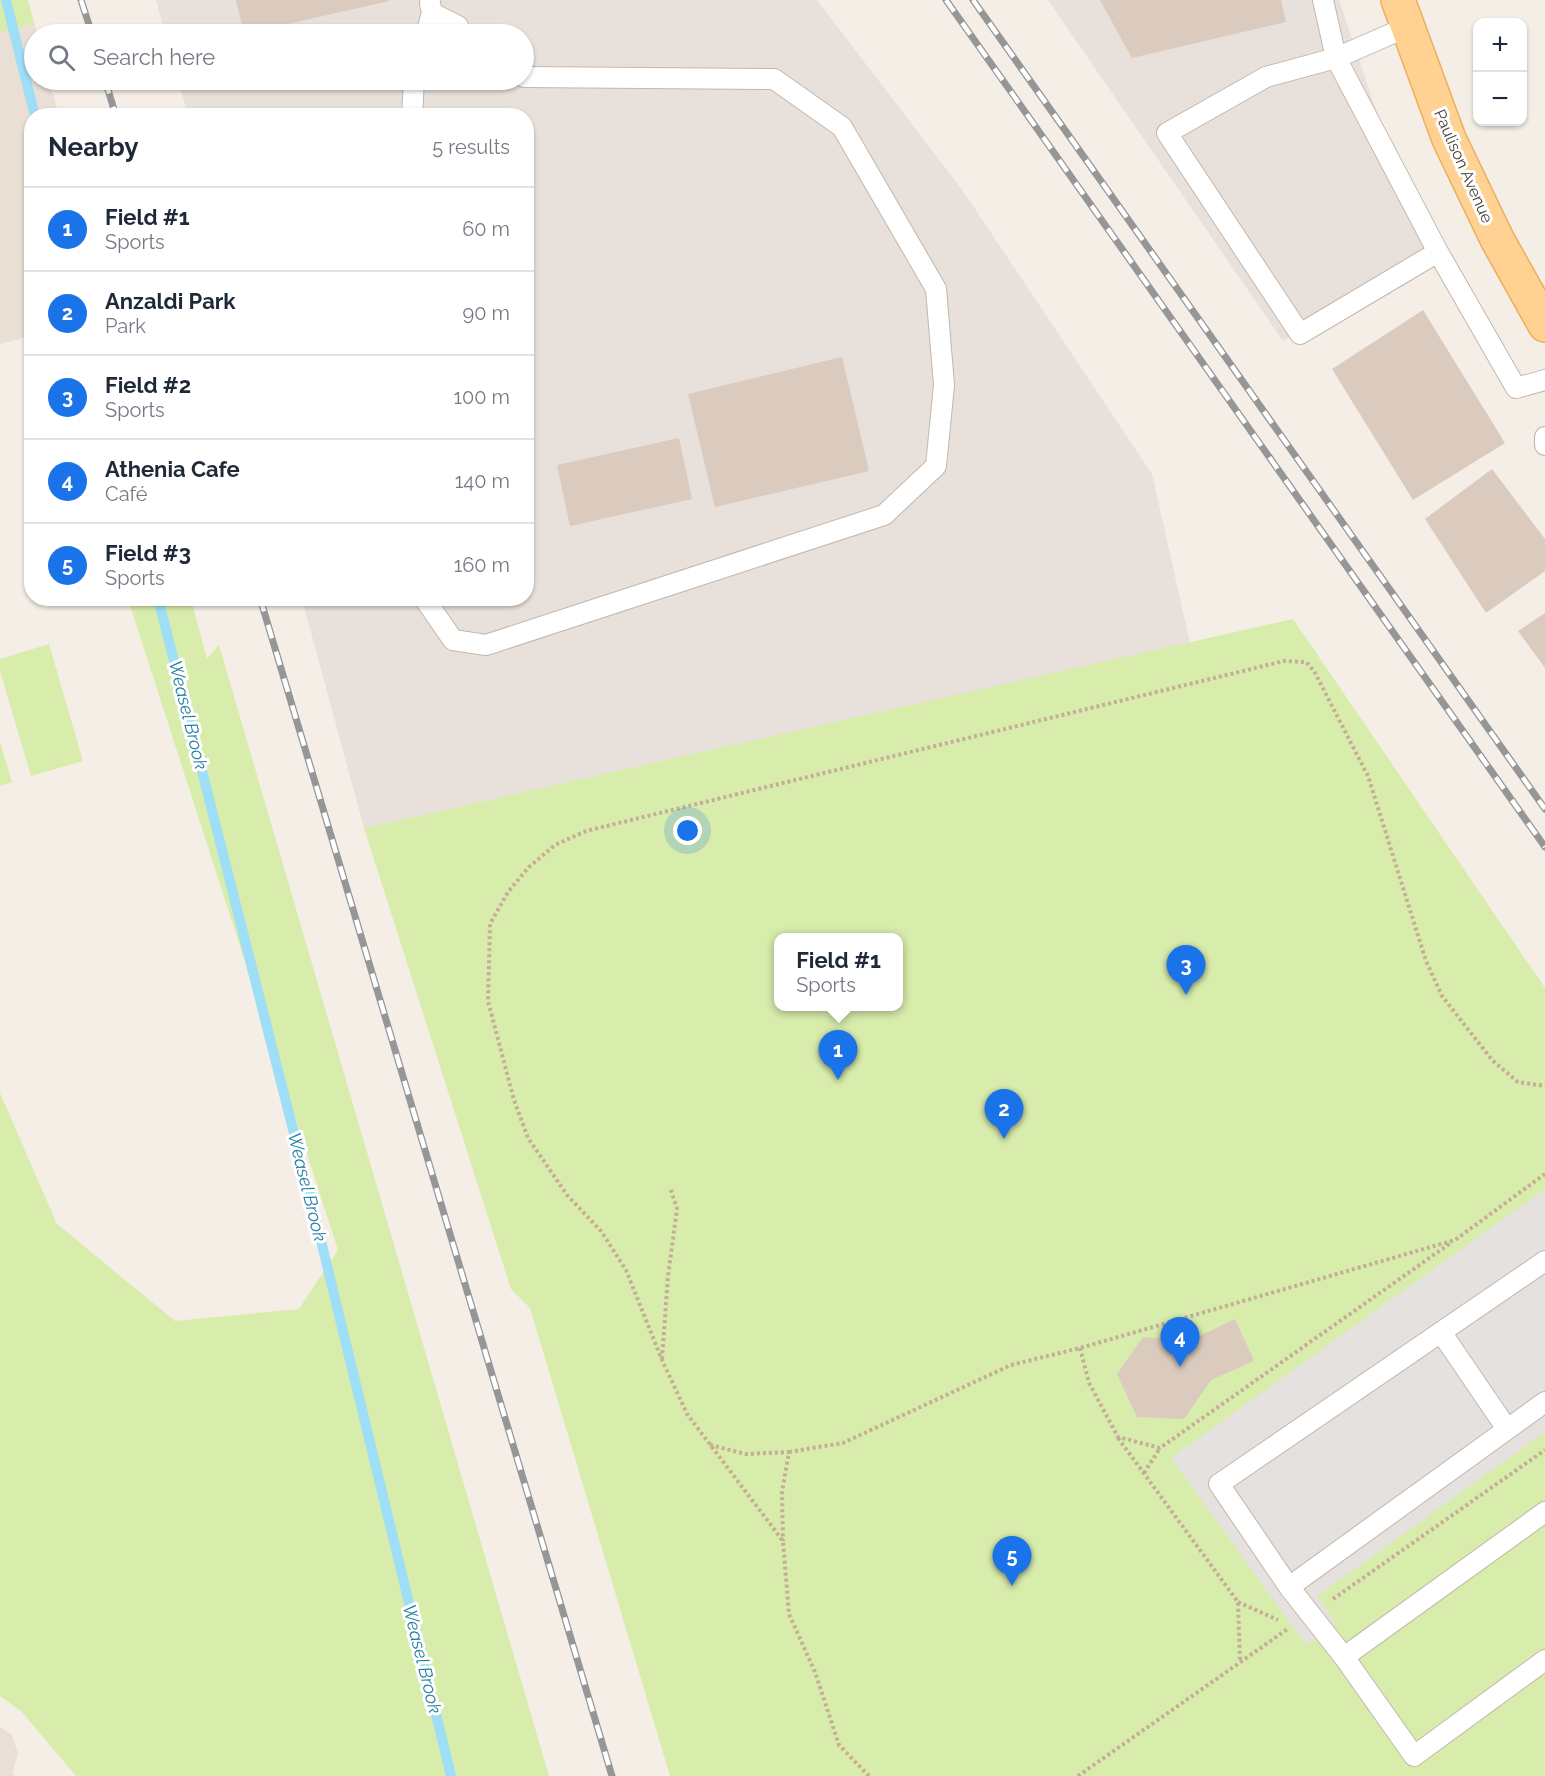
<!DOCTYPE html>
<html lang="en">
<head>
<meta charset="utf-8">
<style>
	:root { --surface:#fff; --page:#f2f2f3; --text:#1f2937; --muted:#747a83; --line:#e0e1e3; --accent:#1a73e8 }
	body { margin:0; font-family:Raleway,sans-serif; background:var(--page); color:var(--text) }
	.controls { position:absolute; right:18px; top:18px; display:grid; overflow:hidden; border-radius:12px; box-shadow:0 2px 4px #0004 }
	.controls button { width:54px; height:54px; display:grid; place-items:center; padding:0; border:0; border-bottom:2px solid var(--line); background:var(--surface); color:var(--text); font:30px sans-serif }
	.you { position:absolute; left:688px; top:831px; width:21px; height:21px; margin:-15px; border:4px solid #fff; border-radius:50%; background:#1a73e8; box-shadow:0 0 0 9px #1a73e833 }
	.badge { display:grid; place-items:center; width:39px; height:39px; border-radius:50%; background:var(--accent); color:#fff; font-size:20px; font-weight:700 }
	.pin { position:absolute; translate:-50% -50px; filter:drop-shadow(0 2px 3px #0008) }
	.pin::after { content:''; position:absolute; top:32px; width:21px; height:18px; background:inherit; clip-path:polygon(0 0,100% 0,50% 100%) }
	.popup { position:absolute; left:774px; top:933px; width:129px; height:78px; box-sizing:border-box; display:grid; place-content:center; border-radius:12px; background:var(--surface); filter:drop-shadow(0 2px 4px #0005); font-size:20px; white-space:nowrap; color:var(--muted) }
	.popup b { font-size:22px; color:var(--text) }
	.popup::after { content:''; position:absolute; left:50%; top:100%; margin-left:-12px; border:12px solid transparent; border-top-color:var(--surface) }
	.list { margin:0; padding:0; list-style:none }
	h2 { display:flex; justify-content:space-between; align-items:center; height:78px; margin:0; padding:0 24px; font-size:26px }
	h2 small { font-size:20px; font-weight:400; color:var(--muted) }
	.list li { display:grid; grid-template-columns:39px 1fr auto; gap:18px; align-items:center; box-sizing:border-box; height:84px; padding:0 24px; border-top:2px solid var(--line) }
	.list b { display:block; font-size:22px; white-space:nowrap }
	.list p { margin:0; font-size:20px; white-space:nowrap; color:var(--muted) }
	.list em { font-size:20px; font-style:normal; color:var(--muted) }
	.icon { flex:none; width:33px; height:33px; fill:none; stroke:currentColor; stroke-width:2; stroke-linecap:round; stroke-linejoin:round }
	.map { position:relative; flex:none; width:1545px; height:1776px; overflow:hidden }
	.search { position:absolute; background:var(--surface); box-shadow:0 2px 4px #0004; left:24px; top:24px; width:510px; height:66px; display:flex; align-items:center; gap:15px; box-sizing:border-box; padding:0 21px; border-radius:33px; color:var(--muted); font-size:22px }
	.panel { position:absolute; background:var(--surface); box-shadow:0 2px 4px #0004; left:24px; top:108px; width:510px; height:498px; border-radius:24px }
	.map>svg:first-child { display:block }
	.residential { fill:#e9dfd4 }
	.industrial { fill:#e7e0db }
	.green { fill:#d8ecac; fill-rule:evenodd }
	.parking { fill:#e5e1df }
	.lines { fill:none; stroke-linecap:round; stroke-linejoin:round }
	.stream { stroke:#9edef6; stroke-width:10 }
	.building { fill:#dacbbe }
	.lane-casing { stroke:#c4b7ab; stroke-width:22 }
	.primary-casing { stroke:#edae5c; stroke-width:36 }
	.path { stroke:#c4ae98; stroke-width:4; stroke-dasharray:3 3; stroke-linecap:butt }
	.lane { stroke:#fff; stroke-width:20 }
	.primary { stroke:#ffd294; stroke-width:33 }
	.rail-casing { stroke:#969696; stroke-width:7 }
	.rail { stroke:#fff; stroke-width:4.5; stroke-dasharray:14; stroke-linecap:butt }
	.labels { text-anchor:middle; stroke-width:6; stroke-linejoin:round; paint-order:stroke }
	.street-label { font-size:16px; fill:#483e35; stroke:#fff }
	.water-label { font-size:18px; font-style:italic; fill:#227ea2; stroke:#fff }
</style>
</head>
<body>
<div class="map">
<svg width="1545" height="1776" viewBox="0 0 1545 1776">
	<rect width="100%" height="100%" fill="#f4eee6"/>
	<path class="residential" d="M0,0H28L37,34H34V80H49L59,115L32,116L31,336L0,344Z
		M0,1727L12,1735L18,1754L12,1773L15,1776H0Z"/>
	<path class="industrial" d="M156,0H817L963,191L1152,474L1190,643L364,828L302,599L526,598V116L188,115L178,80H524V34H165Z
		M1048,0H1339L1375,107L1440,254L1283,341Z"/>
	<path class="green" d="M0,0H28L34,24L0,32Z
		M128,599H191L207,659L219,645L549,1776H76L22,1712L0,1696V1093L57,1224L175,1321L299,1309L338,1250Z
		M1293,619L1545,988V1776H670L530,1308L511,1289L364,828ZM778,938H898V1006H778Z
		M49,644L83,761L31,776L0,671V659Z
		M0,742L12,782L0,786Z"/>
	<path class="parking" d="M1545,1189V1432L1317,1596L1336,1623L1306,1645L1171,1458Z"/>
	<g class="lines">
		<path class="stream" d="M6,0L35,116
			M158,598L315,1216L451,1776"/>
	</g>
	<path class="building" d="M236,0H389V1L244,34Z
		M1100,0H1281L1286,22L1132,58Z
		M1423,310L1505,443L1413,500L1332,369Z
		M842,357L869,471L715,507L688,394Z
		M679,438L692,499L570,526L557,465Z
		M1492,469L1545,539V571L1486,613L1425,519Z
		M1545,613V668L1518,631Z
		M1235,1319L1254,1361L1211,1380L1184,1419L1137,1417L1117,1374L1143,1337L1191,1340Z"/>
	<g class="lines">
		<defs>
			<path id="lane" d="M1323,0L1336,58L1407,27
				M432,13L458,26L460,34
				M426,34L432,13L430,3
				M412,116L414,80
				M1438,252L1300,334L1167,133L1266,77L1336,58L1438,252L1442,259L1516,388L1545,380
				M1545,437V445
				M424,598L453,640L486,645L884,515L936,466L944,385L936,289L842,127L774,79L524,77
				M1545,1261L1219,1484L1289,1587L1545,1402
				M1441,1332L1507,1429
				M1289,1587L1344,1657L1414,1756L1545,1660
				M1344,1657L1545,1512"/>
			<path id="primary" d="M1398,0L1449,139L1497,239L1545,325"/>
		</defs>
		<use href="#lane" class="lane-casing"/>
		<use href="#primary" class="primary-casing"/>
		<path class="path" d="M1080,1348L1089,1383L1118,1437L1160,1448L1452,1242
			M662,1359L668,1276L677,1209L670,1187
			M1118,1438L1238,1602L1240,1661
			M710,1445L746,1454L789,1452L782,1492L783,1541
			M789,1452L843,1443L1011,1365L1080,1348L1455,1240L1545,1174
			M1144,1473L1160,1448
			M1333,1599L1545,1450
			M1238,1602L1278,1620
			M869,1776L839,1745L815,1672L789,1614L783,1541L687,1414L662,1360L626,1270L601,1231L567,1195L528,1138L514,1100L488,1001L490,924L508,892L529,867L555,845L586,831L1284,661L1306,662L1314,671L1368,776L1426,961L1442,996L1492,1060L1518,1082L1545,1086
			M1078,1776L1289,1628"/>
		<use href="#lane" class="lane"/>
		<use href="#primary" class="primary"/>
		<defs>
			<path id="rail" d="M81,0L92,34
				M946,0L1545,847
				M973,0L1545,809
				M105,80L116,116
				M260,598L612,1776"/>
		</defs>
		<use href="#rail" class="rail-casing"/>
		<use href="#rail" class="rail"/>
	</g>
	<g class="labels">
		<g class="street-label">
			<text transform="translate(1464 166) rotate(66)" y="6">Paulison Avenue</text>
		</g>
		<g class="water-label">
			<text transform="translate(188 715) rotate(76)" y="6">Weasel Brook</text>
			<text transform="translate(307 1187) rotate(76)" y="6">Weasel Brook</text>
			<text transform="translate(422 1659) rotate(76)" y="6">Weasel Brook</text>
		</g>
	</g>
</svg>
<div class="controls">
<button>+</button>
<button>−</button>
</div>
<div class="you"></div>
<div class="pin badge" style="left:838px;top:1080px">1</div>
<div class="popup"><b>Field #1</b>Sports</div>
<div class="pin badge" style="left:1004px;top:1139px">2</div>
<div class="pin badge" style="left:1186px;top:995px">3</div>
<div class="pin badge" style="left:1180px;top:1367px">4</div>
<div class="pin badge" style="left:1012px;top:1586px">5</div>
<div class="search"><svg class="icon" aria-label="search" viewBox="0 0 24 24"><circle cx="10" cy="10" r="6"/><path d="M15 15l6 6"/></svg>Search here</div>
<section class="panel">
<h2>Nearby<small>5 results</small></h2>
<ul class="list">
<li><span class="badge">1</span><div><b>Field #1</b><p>Sports</p></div><em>60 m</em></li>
<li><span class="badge">2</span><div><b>Anzaldi Park</b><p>Park</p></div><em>90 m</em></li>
<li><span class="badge">3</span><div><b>Field #2</b><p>Sports</p></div><em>100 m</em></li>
<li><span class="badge">4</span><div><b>Athenia Cafe</b><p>Café</p></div><em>140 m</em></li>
<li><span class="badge">5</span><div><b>Field #3</b><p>Sports</p></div><em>160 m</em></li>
</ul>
</section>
</div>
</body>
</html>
